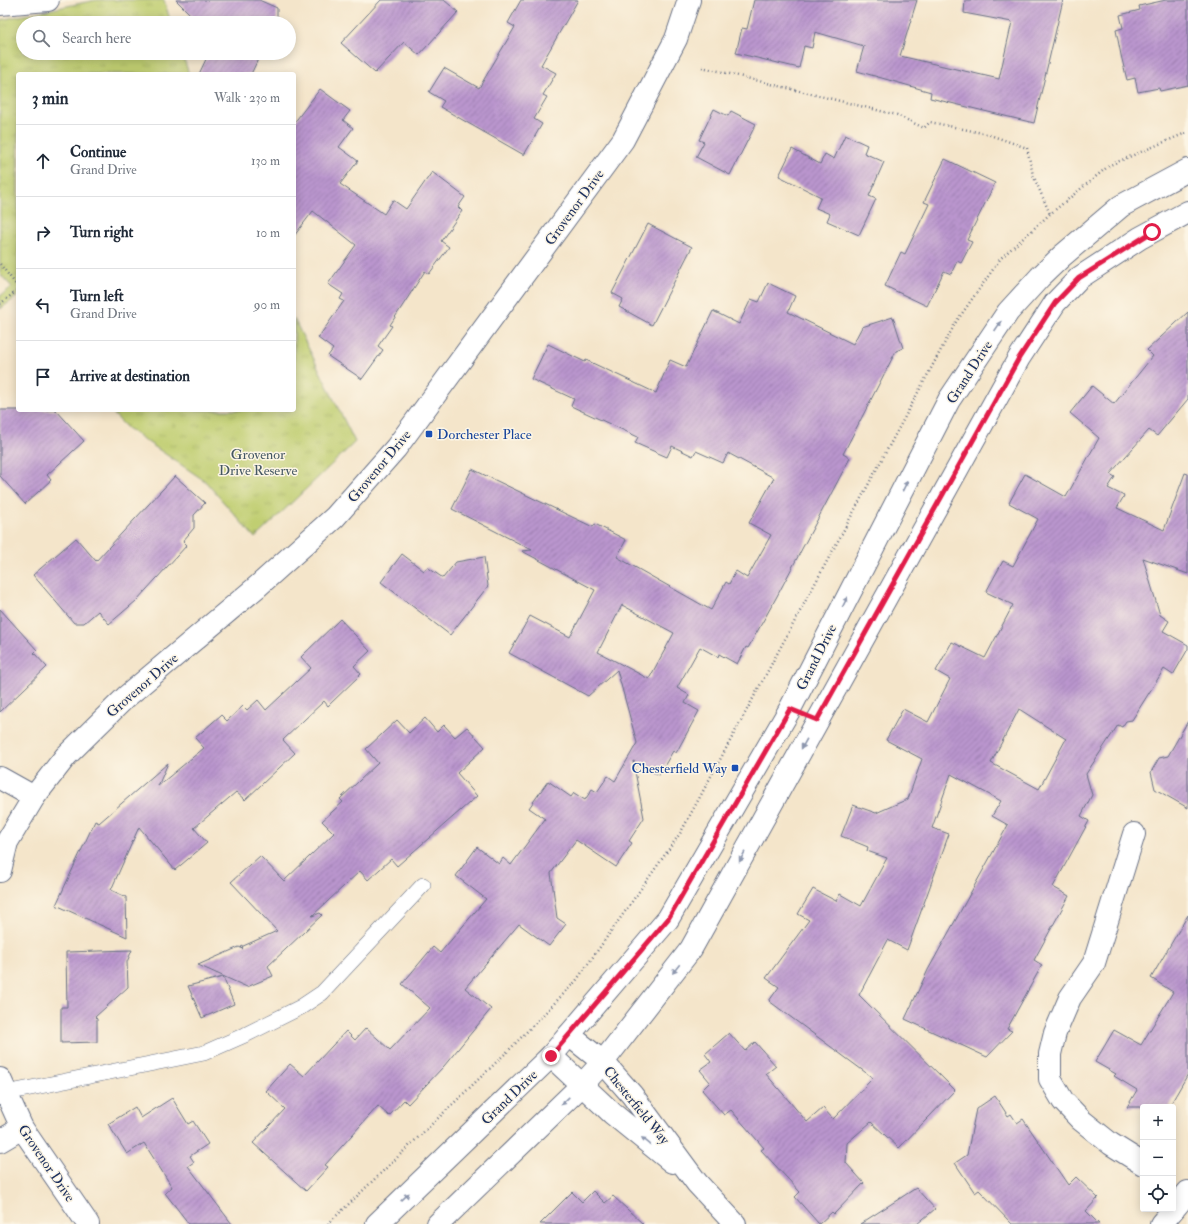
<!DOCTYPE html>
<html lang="en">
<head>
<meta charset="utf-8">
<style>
	:root { --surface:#fff; --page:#f6f6f7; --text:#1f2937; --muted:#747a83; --line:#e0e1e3 }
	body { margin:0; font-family:"IM FELL Double Pica",serif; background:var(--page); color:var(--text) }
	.controls { position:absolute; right:12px; bottom:12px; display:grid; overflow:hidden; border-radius:4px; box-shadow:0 2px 10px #0003 }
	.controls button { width:36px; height:36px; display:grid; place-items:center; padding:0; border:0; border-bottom:1px solid var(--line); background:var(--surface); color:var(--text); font:20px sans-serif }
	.stop { position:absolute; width:12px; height:12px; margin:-9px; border:3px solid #e11d48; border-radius:50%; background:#fff }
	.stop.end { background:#e11d48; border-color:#fff; box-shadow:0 1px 4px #0008 }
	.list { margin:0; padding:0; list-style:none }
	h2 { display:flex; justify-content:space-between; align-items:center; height:52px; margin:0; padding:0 16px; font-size:17px }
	h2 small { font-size:13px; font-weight:400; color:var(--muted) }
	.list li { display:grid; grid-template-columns:26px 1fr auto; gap:12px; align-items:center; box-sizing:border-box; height:72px; padding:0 16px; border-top:1px solid var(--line) }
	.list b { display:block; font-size:15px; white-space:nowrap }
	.list p { margin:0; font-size:13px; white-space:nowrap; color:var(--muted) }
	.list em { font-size:13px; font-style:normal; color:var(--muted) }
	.icon { flex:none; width:22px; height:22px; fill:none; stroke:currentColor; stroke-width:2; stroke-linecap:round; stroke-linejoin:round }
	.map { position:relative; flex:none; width:1188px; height:1224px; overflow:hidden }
	.search { position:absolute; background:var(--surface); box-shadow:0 2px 10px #0003; left:16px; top:16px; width:280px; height:44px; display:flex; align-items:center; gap:10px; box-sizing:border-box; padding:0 14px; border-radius:22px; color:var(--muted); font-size:15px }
	.panel { position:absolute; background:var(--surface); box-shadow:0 2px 10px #0003; left:16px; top:72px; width:280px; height:340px; border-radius:4px }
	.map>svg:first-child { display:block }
	.park { fill:url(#park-tufts); stroke:#6e7e68 }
	.building { fill:url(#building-hatch); fill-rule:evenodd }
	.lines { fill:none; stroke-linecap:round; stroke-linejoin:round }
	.service-casing { stroke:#676f84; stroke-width:16 }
	.minor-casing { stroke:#676f84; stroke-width:24 }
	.tertiary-casing { stroke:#676f84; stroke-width:24 }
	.secondary-casing { stroke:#676f84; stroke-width:24 }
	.path { stroke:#676f84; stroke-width:2.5; stroke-dasharray:1 3; stroke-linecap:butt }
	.service { stroke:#fff; stroke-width:15 }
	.minor { stroke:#fff; stroke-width:22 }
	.tertiary { stroke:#fff; stroke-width:22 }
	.secondary { stroke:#fff; stroke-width:22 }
	.oneway { fill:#8d97ae }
	.route { stroke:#e11d48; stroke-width:5 }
	.transit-dot { fill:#1a4fb4; stroke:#fcf5e5; stroke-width:1.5 }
	.labels { text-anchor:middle; stroke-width:3; stroke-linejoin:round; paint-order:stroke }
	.street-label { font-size:14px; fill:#1b2f5e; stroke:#fcf5e5 }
	.transit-label { font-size:14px; fill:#164399; stroke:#fcf5e5; text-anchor:start }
	.park-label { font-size:14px; fill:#445763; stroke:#fcf5e5 }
</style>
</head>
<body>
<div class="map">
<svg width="1188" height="1224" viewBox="0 0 1188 1224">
	<defs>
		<pattern id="park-tufts" width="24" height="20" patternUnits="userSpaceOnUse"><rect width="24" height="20" fill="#c0ce71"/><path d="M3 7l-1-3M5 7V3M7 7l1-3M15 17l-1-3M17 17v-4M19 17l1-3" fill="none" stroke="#a4b164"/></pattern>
		<pattern id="building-hatch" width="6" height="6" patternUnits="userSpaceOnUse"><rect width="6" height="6" fill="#ba95ce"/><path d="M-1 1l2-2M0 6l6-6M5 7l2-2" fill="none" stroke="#967aaa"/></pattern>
	</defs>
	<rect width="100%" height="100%" fill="#fcf5e5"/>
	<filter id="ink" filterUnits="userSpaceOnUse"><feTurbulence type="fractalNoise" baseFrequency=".025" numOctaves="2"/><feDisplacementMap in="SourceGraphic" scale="8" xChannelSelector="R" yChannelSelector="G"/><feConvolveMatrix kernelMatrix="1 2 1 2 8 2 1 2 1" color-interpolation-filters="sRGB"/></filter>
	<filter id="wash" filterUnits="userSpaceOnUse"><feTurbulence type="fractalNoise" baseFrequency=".012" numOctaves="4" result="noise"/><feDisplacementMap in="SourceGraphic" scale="16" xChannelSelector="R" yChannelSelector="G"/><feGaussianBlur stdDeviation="0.9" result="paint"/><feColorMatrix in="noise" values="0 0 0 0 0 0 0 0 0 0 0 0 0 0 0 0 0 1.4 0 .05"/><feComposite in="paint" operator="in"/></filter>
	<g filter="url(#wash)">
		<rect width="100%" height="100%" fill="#f4e5ca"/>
		<path class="park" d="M96,0H164L171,23H23V53H182L189,74H18V296L0,309V296L12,287L0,274V20Z
			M294,319L355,442L255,538L205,481L127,428L110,410H294Z"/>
		<g id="blocks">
			<path class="building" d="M176,0H259L277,8V18L275,23H199Z
				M381,0H444L458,12L419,55L404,42L375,73L341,43Z
				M521,0H578L541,65L556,73L543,95L547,97L534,119L542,124L524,155L440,107L444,101L429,92L444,68L479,88L515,27L508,23Z
				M754,0H917L900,56L999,79L1012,22L964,13L965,0H1063L1034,123L930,98L931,92L857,71L864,46L815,32L812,48L804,46L799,68L736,53L742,28L747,29Z
				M1166,0H1188V85L1160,91L1159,88L1138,92L1135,78L1127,80L1121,55L1116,30L1123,28L1120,15L1140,10L1139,6Z
				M209,53H261L251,74H199Z
				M320,89L350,111L343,120L353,128L339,147L358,161L340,184L384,214L393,200L406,209L432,172L465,197L458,207L462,211L441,241L449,247L429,274L425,271L390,325L392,326L378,346L383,350L362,379L328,356L333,349L318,338L344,301L340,299L343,294L328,284L356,245L313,211L294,236V123Z
				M714,109L728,116L731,111L756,124L730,175L696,157L704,142L699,140Z
				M845,135L867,145L864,153L884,162L869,196L876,199L859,235L827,221L830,214L816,208L821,197L779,176L792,149L820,164L825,154L834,159Z
				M945,159L995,183L967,240L972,242L961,263L957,261L951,274L944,271L927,306L885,286L901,252L905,254L929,204L924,202Z
				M648,224L692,247L652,325L619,307L623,299L612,293Z
				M768,283L795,296L788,312L853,344L862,327L893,317L903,348L896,351L843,454L850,458L776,598L748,648L746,647L737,664L719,654L718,657L700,647L677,688L689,695L685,703L699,711L676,753L673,751L659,775L633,761L644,818L629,841L632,843L616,867L576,840L551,873L557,918L566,924L549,946L519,924L465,988L491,1009L444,1066L408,1104L404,1100L389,1116L378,1106L325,1165L328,1167L306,1191L253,1143L285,1109L266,1091L290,1064L304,1076L346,1031L355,1040L366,1028L390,1050L430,1008L402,984L433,947L440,953L486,899L456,876L477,847L499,864L503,858L511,865L545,819L529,808L548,781L571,797L574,793L585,800L592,789L597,792L608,776L615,781L637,743L617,670L588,696L509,653L530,616L570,637L595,590L522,551L532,550L452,509L472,469L593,527L595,524L626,540L617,557L711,610L726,582L729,584L736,571L747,578L771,535L749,523L774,478L728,453L723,463L696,451L693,456L672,446L667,457L635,443L638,437L571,406L574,399L531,379L548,344L585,362L586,360L656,393L670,360L686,367L713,311L739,324L751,299L759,302ZM622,605L674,633L649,679L598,652Z
				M1188,312V399L1157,436L1149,430L1110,474L1115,477L1108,488L1124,496L1117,508L1164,530L1185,473L1188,474V574L1143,558L1160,615L1169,621L1163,631L1188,645V649L1173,675L1164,669L1132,720L1126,721L1122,727L1118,725L1086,774L1092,795L1081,816L1089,821L1053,887L1069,896L1034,960L1042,965L1007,1029L1012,1031L987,1057L905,1019L928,970L1008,825L992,816L1001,801L951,774L932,828L949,834L907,950L888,940L859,995L955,1090L899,1148L871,1122L847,1143L846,1163L864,1183L834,1214L832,1212L819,1224L795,1197L800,1192L761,1150L764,1148L731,1110L724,1115L702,1090L710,1082L700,1070L711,1062L705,1054L729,1033L745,1051L755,1042L776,1066L766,1074L807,1122L823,1108L833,1119L873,1078L769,1001L779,987L766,978L809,920L798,914L813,889L836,901L840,894L861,906L887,858L867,851L868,847L841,836L853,805L876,813L908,799L922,759L886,740L903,709L928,722L950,679L936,671L952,642L985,658L1013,605L986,592L1003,561L1013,566L1038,519L1009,503L1025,474L1066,497L1099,438L1070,413L1092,386L1114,404L1153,356L1147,350ZM1019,709L1066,739L1039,789L991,763Z
				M0,410H56L84,441L47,475L51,480L25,504L0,476Z
				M175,476L205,503L194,515V528L183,541L187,545L136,601L109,624L98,611L84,623H74L33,575L76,538L96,561Z
				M402,554L424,571L427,567L443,578L456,562L484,557L488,586L450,635L381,582Z
				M0,609L37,650L34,653L47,667L0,712Z
				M340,619L370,651L354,666L361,674L328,706L324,701L283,740L295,753L245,800L236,792L194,828L207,843L175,870L139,827L111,890L126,897L127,937L56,905L95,821L99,823L168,763L158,786L204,748L195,738L221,715L227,721L243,706L247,710L258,700L266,710L311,668L301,657Z
				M425,718L437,732L444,725L455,737L467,727L485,747L457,773L477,796L397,866L391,859L368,880L360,871L312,916L320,913L322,915L268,966L273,976L247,987L198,965L239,947L243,949L241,947L277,931L231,882L260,856L284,881L334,833L322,821L343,802L340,799L378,763L366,749L397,720L409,733Z
				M1188,721V808L1155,789L1151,772L1159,758L1168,756Z
				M1188,915V1074L1169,1107H1127L1137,1090L1114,1076L1116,1074L1095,1062L1114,1030L1141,1045L1173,992L1151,978Z
				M132,950L127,962L128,987L95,1017L97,1019V1042L61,1043V1007H67L66,952Z
				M223,977L234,1004L202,1018L188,986Z
				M995,1096L1008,1116L1011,1114L1017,1123L1023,1119L1068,1185L1076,1177L1098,1198L1086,1211L1099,1224H1012L979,1190L975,1193L955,1163L967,1155L976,1109Z
				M172,1098L188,1124L193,1121L208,1144L190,1156L194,1162L188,1166L232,1224H189L165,1193L172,1187L144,1143L127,1154L108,1124L135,1107L141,1118Z
				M916,1188L935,1209L917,1224H860Z
				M593,1191L605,1203L613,1196L643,1224H540L572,1192L582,1202Z"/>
		</g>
	</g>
	<g filter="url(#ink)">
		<use href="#blocks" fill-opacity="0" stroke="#676f84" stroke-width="1"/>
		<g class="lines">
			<defs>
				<path id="service" d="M6,1093L204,1053L245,1035L301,1007L322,993L423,885"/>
				<path id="minor" d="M0,4L48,0
					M0,778L34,797
					M1134,834L1094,963L1070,998L1055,1033L1050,1054V1079L1063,1101L1081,1120L1111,1144L1143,1164
					M569,1035L603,1062L632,1095L697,1183L735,1224
					M551,1056L613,1114L672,1162
					M0,1141L22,1128
					M1161,1224L1188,1192"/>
				<path id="tertiary" d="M0,871L7,842L34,797L66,756L126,697L258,586L335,517L396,448L623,140L676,39L689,0
					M0,1079L22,1128L88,1224"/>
				<path id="secondary" d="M377,1224L551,1056L668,919L790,709L949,400L1008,312L1040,277L1062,256L1121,206L1188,170
					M438,1224L582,1085L603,1062L691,949L1019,358L1055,303L1079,278L1140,238L1188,212"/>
			</defs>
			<use href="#service" class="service-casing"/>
			<use href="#minor" class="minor-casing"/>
			<use href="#tertiary" class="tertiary-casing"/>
			<use href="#secondary" class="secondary-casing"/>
			<path class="path" d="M702,67L897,115L924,128L930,122L987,134L1027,148L1033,175L1050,214
				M0,264L18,287
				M0,304L18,290
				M328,1224L509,1050L576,981L681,832L956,322L1001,258L1050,214L1110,165L1188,132"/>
			<use href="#service" class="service"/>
			<use href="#minor" class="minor"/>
			<use href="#tertiary" class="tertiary"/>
			<use href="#secondary" class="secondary"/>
		</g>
		<defs><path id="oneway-solid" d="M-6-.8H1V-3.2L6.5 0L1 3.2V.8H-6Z"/></defs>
		<g class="oneway">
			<use href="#oneway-solid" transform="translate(998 326) rotate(-56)"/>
			<use href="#oneway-solid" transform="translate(905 486) rotate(-63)"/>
			<use href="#oneway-solid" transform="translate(845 602) rotate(-63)"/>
			<use href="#oneway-solid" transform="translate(804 744) rotate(119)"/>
			<use href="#oneway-solid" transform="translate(742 857) rotate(119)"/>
			<use href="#oneway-solid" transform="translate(676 969) rotate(128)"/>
			<use href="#oneway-solid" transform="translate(565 1101) rotate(136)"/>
			<use href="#oneway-solid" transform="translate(646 1141) rotate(-141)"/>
			<use href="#oneway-solid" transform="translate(405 1197) rotate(-44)"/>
		</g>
	</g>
	<g class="lines" filter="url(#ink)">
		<path class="route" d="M551,1056L668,919L790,709L817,720L1019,358L1055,303L1079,278L1152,232"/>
	</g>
	<g class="transit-dot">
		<rect x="425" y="430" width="8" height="8" rx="2"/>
		<rect x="731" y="764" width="8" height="8" rx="2"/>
	</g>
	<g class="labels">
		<g class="street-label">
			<text transform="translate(574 207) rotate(-54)" y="5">Grovenor Drive</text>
			<text transform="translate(969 372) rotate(-57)" y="5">Grand Drive</text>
			<text transform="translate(379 466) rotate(-50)" y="5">Grovenor Drive</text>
			<text transform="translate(816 657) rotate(-63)" y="5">Grand Drive</text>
			<text transform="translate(142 685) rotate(-41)" y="5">Grovenor Drive</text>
			<text transform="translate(509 1097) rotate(-44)" y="5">Grand Drive</text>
			<text transform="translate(637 1105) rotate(51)" y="5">Chesterfield Way</text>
			<text transform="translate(47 1163) rotate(56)" y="5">Grovenor Drive</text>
		</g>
		<g class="transit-label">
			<text x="437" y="439">Dorchester Place</text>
			<text x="727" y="773" text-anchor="end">Chesterfield Way</text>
		</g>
		<g class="park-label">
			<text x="258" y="459">Grovenor<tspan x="258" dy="16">Drive Reserve</tspan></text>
		</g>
	</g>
</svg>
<div class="controls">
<button>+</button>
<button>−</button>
<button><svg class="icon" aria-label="locate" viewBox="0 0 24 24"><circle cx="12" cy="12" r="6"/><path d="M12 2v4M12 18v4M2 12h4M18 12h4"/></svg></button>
</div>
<div class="stop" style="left:1152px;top:232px"></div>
<div class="stop end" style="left:551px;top:1056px"></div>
<div class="search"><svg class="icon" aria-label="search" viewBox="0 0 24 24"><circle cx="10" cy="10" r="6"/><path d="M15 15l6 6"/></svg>Search here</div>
<section class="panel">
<h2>3 min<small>Walk · 230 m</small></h2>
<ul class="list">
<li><svg class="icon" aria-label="ahead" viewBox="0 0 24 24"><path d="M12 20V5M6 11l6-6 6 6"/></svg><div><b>Continue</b><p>Grand Drive</p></div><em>130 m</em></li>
<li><svg class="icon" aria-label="right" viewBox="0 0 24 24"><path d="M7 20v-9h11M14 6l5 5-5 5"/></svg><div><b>Turn right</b></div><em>10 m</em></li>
<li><svg class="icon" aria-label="left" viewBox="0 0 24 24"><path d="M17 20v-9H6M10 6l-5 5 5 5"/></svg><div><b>Turn left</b><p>Grand Drive</p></div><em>90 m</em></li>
<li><svg class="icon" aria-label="arrive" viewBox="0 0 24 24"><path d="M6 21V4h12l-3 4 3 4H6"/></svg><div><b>Arrive at destination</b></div></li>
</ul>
</section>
</div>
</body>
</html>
